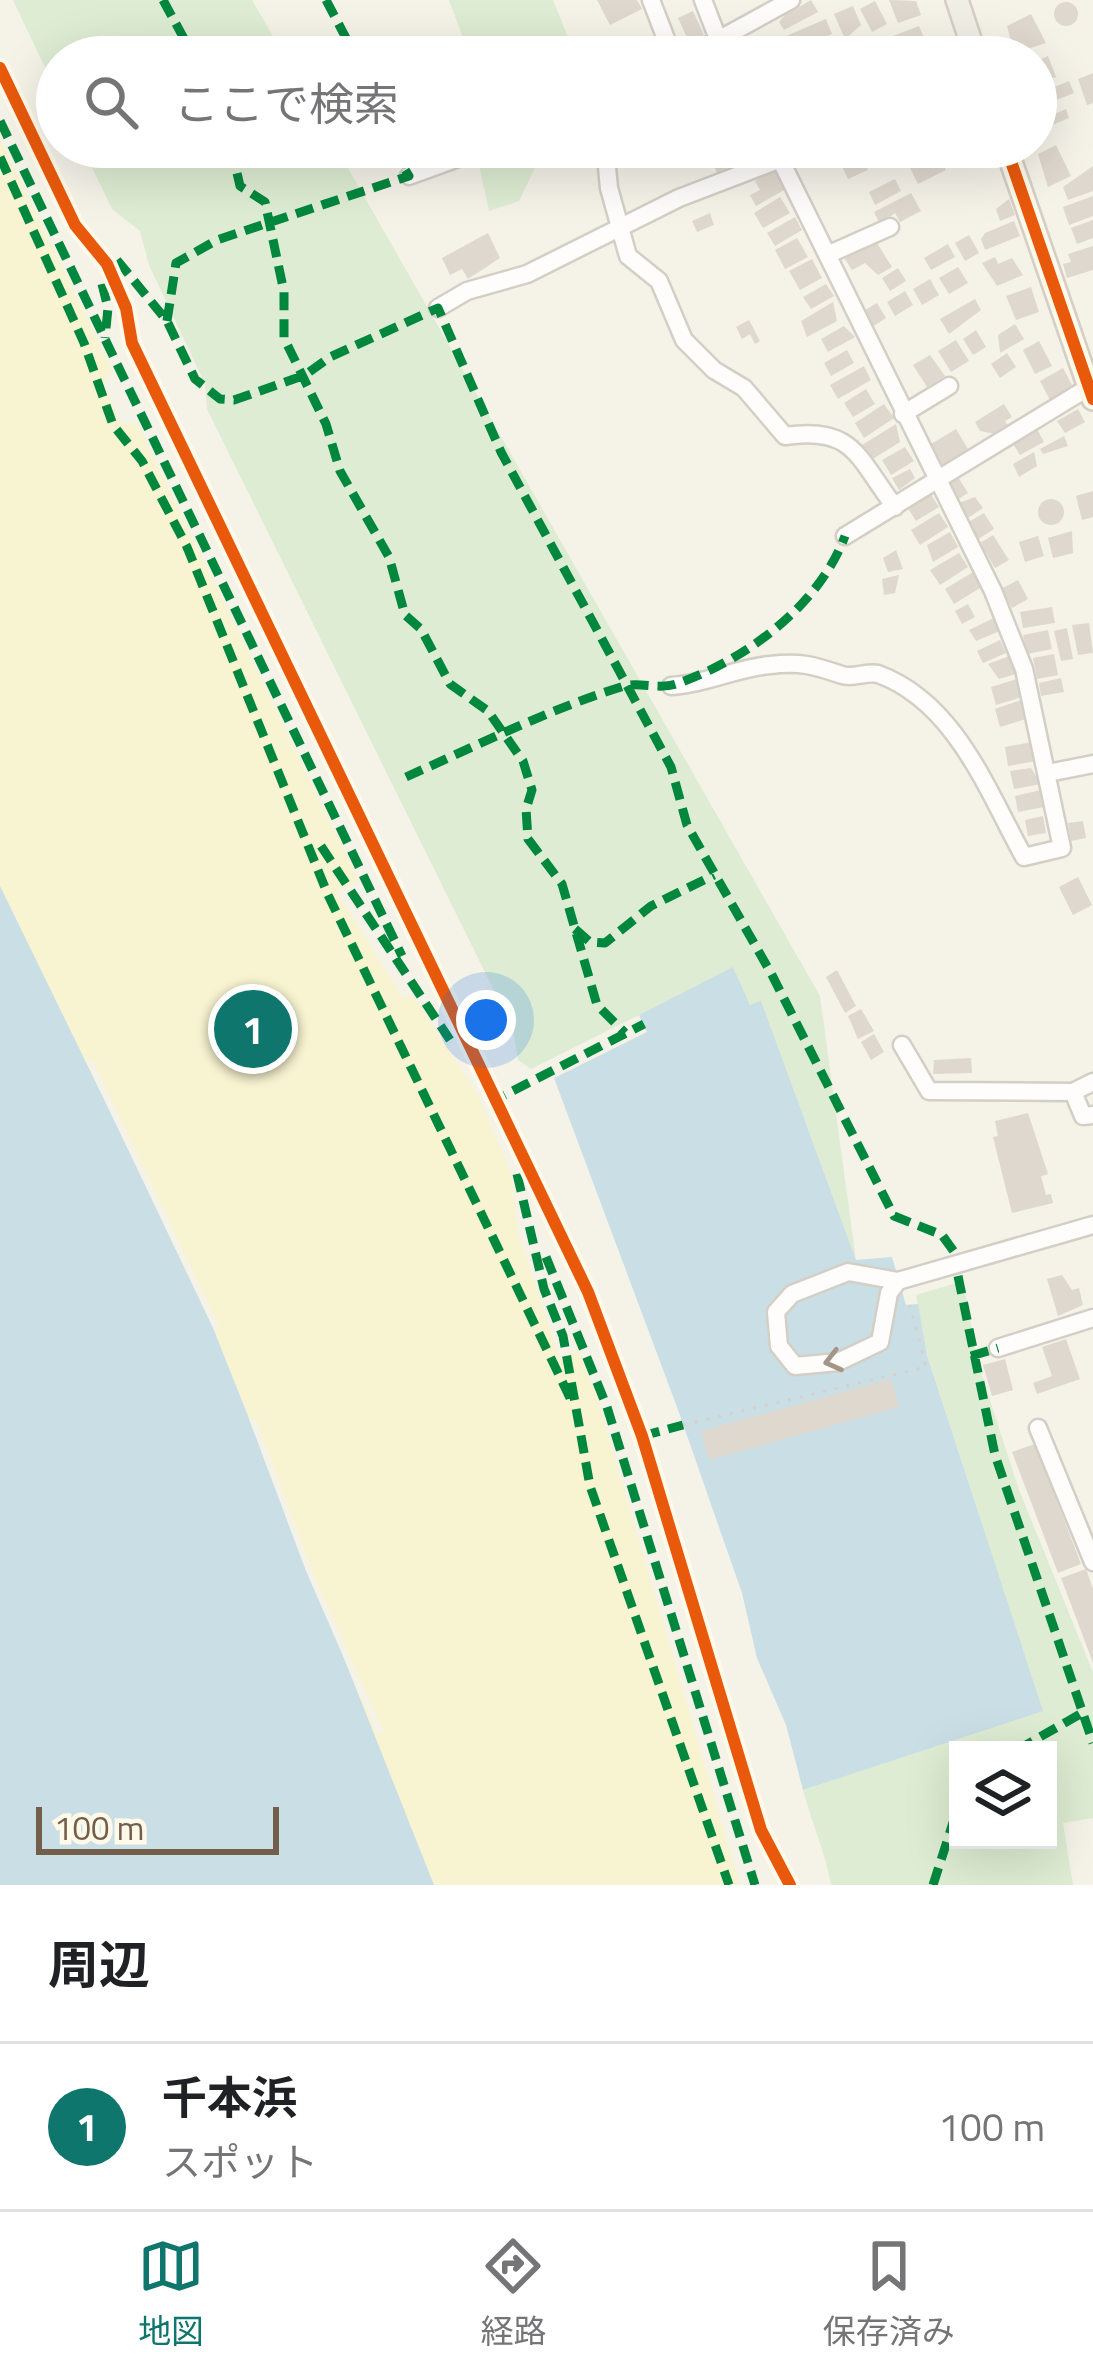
<!DOCTYPE html>
<html lang="ja">
<head>
<meta charset="utf-8">
<style>
	:root { --surface:#fff; --page:#f6f6f6; --text:#202124; --muted:#757577; --line:#e0e0e0; --accent:#0f766e }
	body { margin:0; font-family:"Titillium Web","Noto Sans JP",sans-serif; background:var(--page); color:var(--text) }
	.controls { position:absolute; right:36px; bottom:36px; display:grid; overflow:hidden; border-radius:0px; box-shadow:0 12px 48px #0002 }
	.controls button { width:108px; height:108px; display:grid; place-items:center; padding:0; border:0; border-bottom:3px solid var(--line); background:var(--surface); color:var(--text); font:60px sans-serif }
	.scale { position:absolute; left:36px; bottom:30px; width:243px; box-sizing:border-box; padding-left:12px; border:6px solid #725e4a; border-top:0; font-size:33px; line-height:42px; white-space:nowrap; color:#725e4a; -webkit-text-stroke:9px #fef9e8; paint-order:stroke }
	.you { position:absolute; left:486px; top:1020px; width:42px; height:42px; margin:-30px; border:9px solid #fff; border-radius:50%; background:#1a73e8; box-shadow:0 0 0 18px #1a73e833 }
	.badge { display:grid; place-items:center; width:78px; height:78px; border-radius:50%; background:var(--accent); color:#fff; font-size:39px; font-weight:700 }
	.pin { position:absolute; translate:-50% -50%; border:6px solid #fff; box-shadow:0 3px 12px #0006 }
	.list { margin:0; padding:0; list-style:none }
	h2 { display:flex; justify-content:space-between; align-items:center; height:156px; margin:0; padding:0 48px; font-size:51px }
	h2 small { font-size:39px; font-weight:400; color:var(--muted) }
	.list li { display:grid; grid-template-columns:78px 1fr auto; gap:36px; align-items:center; box-sizing:border-box; height:168px; padding:0 48px; border-top:3px solid var(--line) }
	.list b { display:block; font-size:45px; white-space:nowrap }
	.list p { margin:0; font-size:39px; white-space:nowrap; color:var(--muted) }
	.list em { font-size:39px; font-style:normal; color:var(--muted) }
	.icon { flex:none; width:66px; height:66px; fill:none; stroke:currentColor; stroke-width:2; stroke-linecap:round; stroke-linejoin:round }
	.map { position:relative; flex:none; width:1093px; height:1885px; overflow:hidden }
	.search { position:absolute; background:var(--surface); box-shadow:0 12px 48px #0002; left:36px; right:36px; top:36px; height:132px; display:flex; align-items:center; gap:30px; box-sizing:border-box; padding:0 42px; border-radius:66px; color:var(--muted); font-size:45px }
	.sheet { height:324px; background:var(--surface) }
	nav { display:flex; justify-content:space-around; align-items:center; box-sizing:border-box; height:168px; border-top:3px solid var(--line); background:var(--surface); font-size:33px; color:var(--muted) }
	nav a { display:grid; justify-items:center; gap:6px }
	nav .on { color:var(--accent) }
	.map>svg:first-child { display:block }
	.green { fill:#deecd3; fill-rule:evenodd }
	.sand { fill:#f8f4d1 }
	.water { fill:#cadee5 }
	.pier { fill:#f5f2e8 }
	.building { fill:#dfd8ce }
	.lines { fill:none; stroke-linecap:round; stroke-linejoin:round }
	.minor-casing { stroke:#d4cfc6; stroke-width:21 }
	.major-casing { stroke:#d4cec5; stroke-width:26 }
	.path { stroke:#d7d0c9; stroke-width:3; stroke-dasharray:3 9; stroke-linecap:butt }
	.minor { stroke:#fefdfc; stroke-width:16 }
	.major { stroke:#f1efe5; stroke-width:21 }
	.quiet { stroke:#00873e; stroke-width:9; stroke-dasharray:18 9; stroke-linecap:butt }
	.cycleway-casing { stroke:#fef9e8; stroke-width:20 }
	.cycleway { stroke:#e8590c; stroke-width:12 }
	.oneway { stroke:#a39688 }
</style>
</head>
<body>
<div class="map">
<svg width="1093" height="1885" viewBox="0 0 1093 1885">
	<rect width="100%" height="100%" fill="#f5f2e8"/>
	<path class="green" d="M13,0H252L285,57H57V93Z
		M449,0H553L576,57H470Z
		M82,147H336L820,996L856,1260L761,1002L750,1005L733,968L531,1069L518,1060L513,1029L207,409L205,384L149,265L140,231L112,209Z
		M475,147H545L519,201L489,211Z
		M963,1281L978,1363L1019,1490L1093,1672V1818L1063,1823L1073,1885H831C825,1851 812,1824 803,1790L1042,1710L927,1354L916,1295ZM958,1750H1048V1840H958Z"/>
	<path class="sand" d="M0,138L112,369L104,384L121,423H137L359,881L337,892L404,999L412,994L478,1095L512,1176L518,1232L560,1358L578,1349L598,1400L740,1885H434L202,1300L0,886Z"/>
	<path class="water" d="M0,886L202,1300L434,1885H0Z
		M733,967L750,1005L761,1001L856,1260L892,1257L906,1305L918,1304L927,1355L1043,1711L803,1790L786,1725L757,1658L742,1593L677,1407L554,1078L647,1032L639,1015Z"/>
	<path class="pier" d="M85,1059H92L220,1328L214,1330Z
		M249,1419H256L311,1569L377,1717L383,1731L377,1734L306,1571Z"/>
	<path class="building" d="M597,0H637L642,9L610,25Z
		M811,0L818,12L784,30L779,22L785,15Z
		M889,0L916,1L921,15L898,23Z
		M875,1L887,24L872,32L860,9Z
		M1054 14a12 12 0 1 1 24 0a12 12 0 1 1-24 0Z
		M853,6L861,25L845,39L834,14Z
		M693,11L704,35L689,42L678,18Z
		M1031,14L1046,43L1014,53L1007,26Z
		M826,19L832,34L786,55L779,39Z
		M919,26L925,40L898,50L893,36Z
		M934,40V57H902L901,54Z
		M1048,56L1056,77L1038,84L1036,61Z
		M1093,73V103L1087,105L1078,79Z
		M1069,81L1074,93L1054,101L1049,89Z
		M1044,89L1052,110L1036,116V92Z
		M1066,109L1069,118L1036,132V122Z
		M1056,145L1071,176L1048,187L1038,154Z
		M708,147H733L740,162L717,173L714,166L721,163Z
		M738,147H765L767,152L746,163Z
		M857,147L868,170L848,179L833,148Z
		M937,152L946,170L918,184L909,166Z
		M1093,166V191L1068,200L1063,187Z
		M775,170L786,189L756,206L750,195L760,190L755,181Z
		M895,179L901,191L875,205L869,192Z
		M911,193L921,211L900,222L895,213L880,224L874,212Z
		M1093,196V216L1069,225L1063,207Z
		M780,197L790,213L763,228L754,213Z
		M1009,199L1015,215L1000,221L996,209Z
		M710,213L714,225L697,232L692,221Z
		M795,217L802,230L775,246L767,233Z
		M1093,220V238L1077,244L1071,228Z
		M1014,221L1020,236L985,250L981,239L985,233Z
		M488,233L500,258L468,279L462,269L450,275L442,258Z
		M969,235L979,253L965,261L955,243Z
		M797,238L808,257L785,269L775,250Z
		M875,240L892,267L878,275L865,263L852,270L844,258Z
		M948,244L955,257L931,270L924,258Z
		M1093,246V270L1067,278L1063,264L1071,262L1068,254Z
		M995,257L998,264L1012,258L1023,275L997,286L982,263Z
		M812,259L822,278L800,290L789,271Z
		M958,267L968,283L949,294L939,278Z
		M898,268L906,281L890,291L882,278Z
		M930,279L939,295L922,305L913,289Z
		M826,284L834,296L811,309L803,297Z
		M1031,287L1039,312L1016,320L1006,296Z
		M905,291L913,305L895,316L887,302Z
		M975,299L981,310L949,334L940,319Z
		M833,302L837,321L807,337L801,321Z
		M877,303L886,318L869,329L860,313Z
		M749,320L760,341L755,344L750,334L742,339L736,327Z
		M1015,324L1024,339L1000,353L998,335Z
		M844,326L855,337L828,352L821,339Z
		M976,330L986,347L973,355L963,339Z
		M956,340L969,361L951,372L938,351Z
		M1039,341L1052,366L1035,374L1023,350Z
		M847,350L854,363L831,376L824,363Z
		M1007,353L1016,367L1000,378L991,364Z
		M930,355L945,376L927,387L913,365Z
		M864,366L871,380L838,399L830,385Z
		M1063,368L1072,385L1051,402L1040,381Z
		M866,389L875,404L853,417L844,403Z
		M884,404L894,418L864,438L855,423Z
		M1004,404L1012,417L1005,421L1008,426L995,434L980,431L975,422Z
		M1078,409L1085,422L1065,433L1057,421Z
		M896,424L900,442L871,460L862,445Z
		M956,429L968,449L944,467L931,444Z
		M1037,429L1044,442L1020,455L1013,444Z
		M1064,436L1068,446L1043,454L1040,449Z
		M905,447L914,461L891,475L882,460Z
		M1034,452L1037,466L1019,477L1013,464Z
		M910,469L915,478L899,490L892,478Z
		M958,477L968,493L954,502L944,485Z
		M1093,491V517L1082,520L1076,496Z
		M930,493L939,507L916,521L907,507Z
		M975,497L983,508L965,520L956,504Z
		M1038 512a13 13 0 1 1 26 0a13 13 0 1 1-26 0Z
		M939,513L948,527L920,545L911,530Z
		M984,513L994,529L977,540L967,523Z
		M1072,531L1073,553L1053,558L1048,538Z
		M950,532L958,547L933,562L927,545Z
		M993,535L1009,560L995,568L980,543Z
		M1038,536L1044,556L1025,562L1019,542Z
		M896,550L903,569L888,572L883,558Z
		M959,553L968,567L940,585L930,570Z
		M973,572L982,587L954,604L945,589Z
		M899,575L895,593L884,595L882,579Z
		M1018,580L1028,599L1012,608L1001,589Z
		M968,604L975,617L962,624L955,611Z
		M1052,607L1055,623L1023,628L1020,612Z
		M996,617L1002,630L976,641L969,630Z
		M1089,623L1093,653L1078,655L1072,625Z
		M1067,628L1073,659L1061,661L1054,631Z
		M1048,630L1052,649L1027,654L1023,635Z
		M1000,640L1006,653L983,663L977,651Z
		M1054,654L1058,675L1037,679L1033,658Z
		M1012,655L1019,673L999,679L988,664Z
		M1061,678L1064,692L1041,696L1039,683Z
		M1017,679L1022,697L996,705L991,687Z
		M1021,700L1026,719L1000,727L995,709Z
		M1032,742L1036,761L1008,766L1005,747Z
		M1031,768L1041,784L1014,789L1010,771Z
		M1041,790L1044,807L1018,812L1015,796Z
		M1043,816L1046,833L1028,836L1025,820Z
		M1083,821L1086,838L1071,841L1068,823Z
		M1078,877L1092,905L1073,915L1059,887Z
		M837,970L856,1006L845,1013L826,977Z
		M861,1009L874,1031L858,1039L848,1016Z
		M874,1034L884,1052L871,1060L861,1042Z
		M971,1058L972,1073L933,1074L934,1060Z
		M1028,1113L1048,1174L1041,1176L1046,1195L1051,1194L1053,1203L1012,1213L993,1137L998,1136L995,1121Z
		M1062,1275L1072,1290L1079,1288L1083,1305L1058,1316L1047,1279Z
		M1066,1339L1080,1379L1037,1394L1033,1383L1052,1376L1042,1347Z
		M1005,1359L1013,1390L992,1396L983,1365Z
		M891,1379L899,1407L709,1460L701,1431Z
		M1035,1444L1081,1564L1058,1573L1012,1452Z
		M1086,1569L1093,1589V1663L1061,1578Z"/>
	<g class="lines">
		<defs>
			<path id="minor" d="M651,0L673,57
				M703,0L725,57
				M687,57L791,0
				M605,147L609,188L628,256L659,281L684,340L714,370L744,388L785,436C854,426 857,457 895,507
				M409,176L489,147
				M827,255L890,227
				M438,308L467,291L527,274L679,198L812,147
				M903,414L949,386
				M845,536L1089,387
				M671,686C706,684 736,668 770,665C801,661 815,666 842,675C853,679 867,671 878,674C955,702 987,790 1024,857L1062,848L1024,669L993,591L774,147
				M1048,773L1093,764
				M902,1045L929,1091L1073,1092L1093,1082
				M1073,1092L1083,1116L1093,1115
				M898,1281L889,1293L880,1342L838,1362L795,1366L779,1346L776,1312L792,1294L848,1272L898,1281L1093,1225
				M998,1348L1093,1318
				M1038,1428L1093,1562"/>
			<path id="major" d="M957,0L976,57
				M1006,147L1093,399"/>
		</defs>
		<use href="#minor" class="minor-casing"/>
		<use href="#major" class="major-casing"/>
		<path class="path" d="M683,1425L926,1367L910,1305"/>
		<use href="#minor" class="minor"/>
		<use href="#major" class="major"/>
		<path class="quiet" d="M163,0L194,57
			M326,0L356,57
			M0,121L402,956
			M231,147L240,186L265,202L284,292V338L326,424L340,471L389,557L405,615L421,629L450,684L488,711L523,761L532,790L526,809L528,839L562,884L597,1005L625,1033
			M0,157L84,343L113,425L142,461L187,547L328,895L573,1404
			M117,260L167,321L195,379L220,399L234,400L305,375L330,357L438,308L501,452L671,767L687,825L772,975L894,1216L942,1235L955,1253
			M102,284L108,308L105,338
			M167,321L176,263L217,240L409,176L391,147
			M406,777C476,746 547,710 621,687C638,681 658,690 676,684C746,660 819,606 845,536
			M321,846L450,1040
			M575,929L590,942L605,943L651,906L714,875
			M489,1103L644,1024
			M517,1174L544,1289L563,1336L590,1486L729,1885
			M546,1257L607,1407L755,1885
			M958,1276L995,1455L1093,1743
			M971,1356L998,1348
			M642,1436L683,1425
			M1017,1750L1082,1713
			M933,1885L958,1807"/>
		<defs>
			<path id="cycleway" d="M0,68L75,225L107,264L126,308L132,343L588,1292L642,1436L761,1830L790,1885
				M1006,147L1093,399"/>
		</defs>
		<use href="#cycleway" class="cycleway-casing"/>
		<use href="#cycleway" class="cycleway"/>
	</g>
	<defs><path id="oneway-chevron" d="M-2-3.5L2.5 0L-2 3.5" fill="none" stroke-width="1.6" stroke-linecap="round" stroke-linejoin="round" transform="scale(3)"/></defs>
	<use class="oneway" href="#oneway-chevron" transform="translate(833 1361) rotate(166)"/>
</svg>
<div class="controls">
<button><svg class="icon" aria-label="layers" viewBox="0 0 24 24"><path d="M12 4l9 5-9 5-9-5zM3 14l9 5 9-5"/></svg></button>
</div>
<div class="scale">100 m</div>
<div class="you"></div>
<div class="pin badge" style="left:253px;top:1029px">1</div>
<div class="search"><svg class="icon" aria-label="search" viewBox="0 0 24 24"><circle cx="10" cy="10" r="6"/><path d="M15 15l6 6"/></svg>ここで検索</div>
</div>
<section class="sheet">
<h2>周辺<small></small></h2>
<ul class="list">
<li><span class="badge">1</span><div><b>千本浜</b><p>スポット</p></div><em>100 m</em></li>
</ul>
</section>
<nav>
<a class="on"><svg class="icon" aria-label="map" viewBox="0 0 24 24"><path d="M3 6l6-2 6 2 6-2v14l-6 2-6-2-6 2zM9 4v14M15 6v14"/></svg>地図</a>
<a><svg class="icon" aria-label="directions" viewBox="0 0 24 24"><path d="M12 3l9 9-9 9-9-9zM9 14v-3h6M13 9l2 2-2 2"/></svg>経路</a>
<a><svg class="icon" aria-label="saved" viewBox="0 0 24 24"><path d="M7 4h10v16l-5-4-5 4z"/></svg>保存済み</a>
</nav>
</body>
</html>
